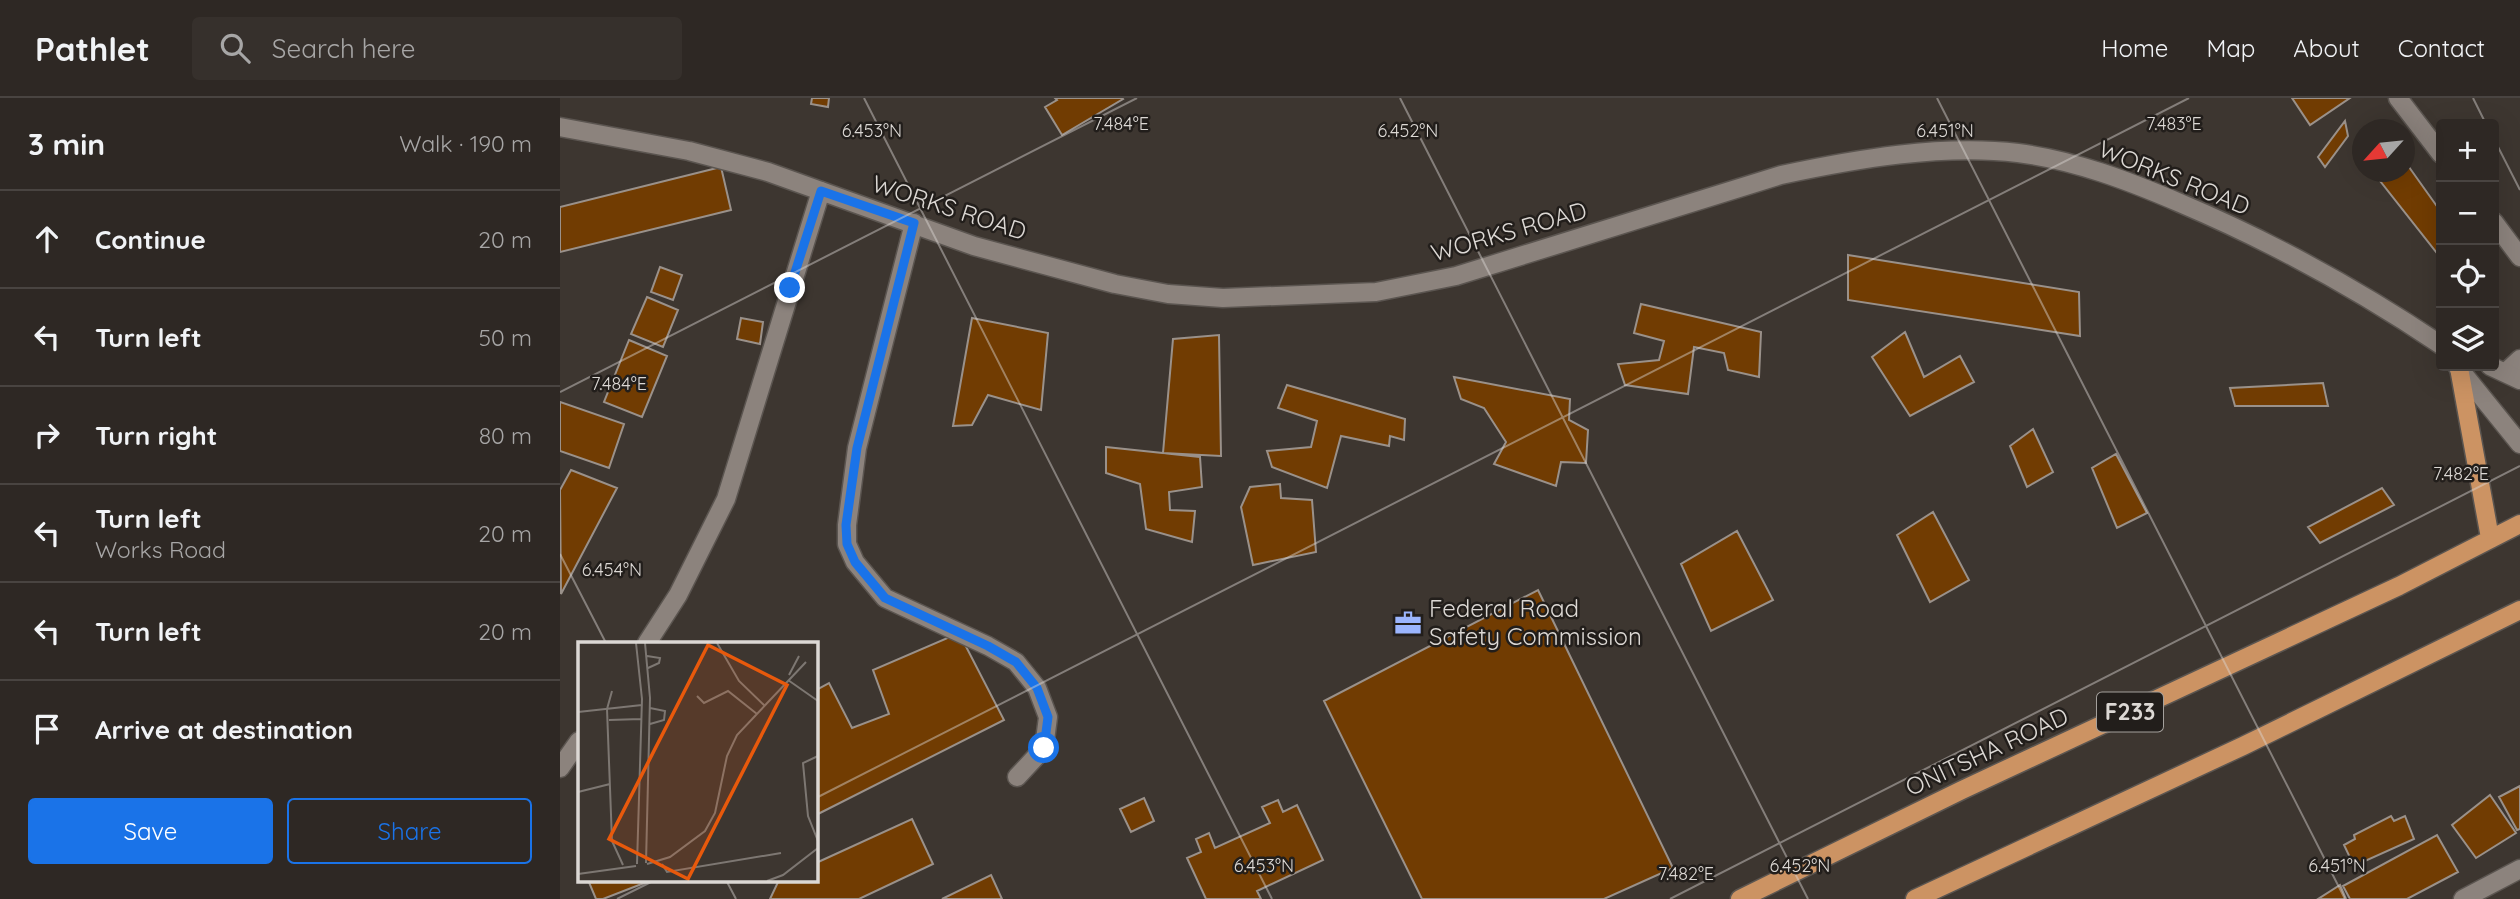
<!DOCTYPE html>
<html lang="en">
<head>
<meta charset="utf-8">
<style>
	:root { --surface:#2e2824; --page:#36302c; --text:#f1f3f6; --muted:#a7a6a6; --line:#494441; --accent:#1a73e8 }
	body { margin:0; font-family:Quicksand,sans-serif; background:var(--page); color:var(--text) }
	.controls { position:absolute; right:21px; top:21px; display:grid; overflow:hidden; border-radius:7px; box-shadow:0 7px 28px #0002 }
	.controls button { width:63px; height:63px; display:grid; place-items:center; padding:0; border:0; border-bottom:2px solid var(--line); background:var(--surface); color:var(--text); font:35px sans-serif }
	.compass { position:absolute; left:1792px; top:21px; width:63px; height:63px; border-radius:50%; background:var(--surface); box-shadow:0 7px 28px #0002; rotate:243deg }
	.stop { position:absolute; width:21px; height:21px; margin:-16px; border:5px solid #1a73e8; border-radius:50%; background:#fff }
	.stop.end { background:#1a73e8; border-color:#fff; box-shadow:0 2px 7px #0008 }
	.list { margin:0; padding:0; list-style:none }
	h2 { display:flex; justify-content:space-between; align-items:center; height:91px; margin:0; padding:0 28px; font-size:30px }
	h2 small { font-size:23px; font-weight:400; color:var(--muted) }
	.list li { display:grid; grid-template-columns:46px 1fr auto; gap:21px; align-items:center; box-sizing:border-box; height:98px; padding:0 28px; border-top:2px solid var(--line) }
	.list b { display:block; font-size:26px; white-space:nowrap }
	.list p { margin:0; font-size:23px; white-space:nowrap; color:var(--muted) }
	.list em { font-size:23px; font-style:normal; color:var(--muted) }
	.actions { display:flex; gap:14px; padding:21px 28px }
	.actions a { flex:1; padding:16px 0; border:2px solid var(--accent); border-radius:7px; text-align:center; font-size:24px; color:var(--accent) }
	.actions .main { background:var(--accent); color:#fff }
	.icon { flex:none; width:38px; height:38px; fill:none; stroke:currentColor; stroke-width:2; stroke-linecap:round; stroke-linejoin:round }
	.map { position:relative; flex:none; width:1960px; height:801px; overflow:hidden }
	header { display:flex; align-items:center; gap:42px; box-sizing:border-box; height:98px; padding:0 35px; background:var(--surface); border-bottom:2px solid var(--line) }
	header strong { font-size:33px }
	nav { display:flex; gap:38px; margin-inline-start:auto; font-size:24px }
	.search { width:490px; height:63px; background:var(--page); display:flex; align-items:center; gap:18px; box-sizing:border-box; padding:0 24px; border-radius:7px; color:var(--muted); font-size:26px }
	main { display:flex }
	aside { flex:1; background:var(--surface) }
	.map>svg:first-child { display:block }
	.building { fill:#713c02; stroke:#9a918a; stroke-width:2 }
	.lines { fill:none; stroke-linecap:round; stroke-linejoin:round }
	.street-casing { stroke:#5b5550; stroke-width:21 }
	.secondary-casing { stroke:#5b5550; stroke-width:21 }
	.primary-casing { stroke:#5b5550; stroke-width:21 }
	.street { stroke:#8c837d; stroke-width:18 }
	.secondary { stroke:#8c837d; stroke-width:18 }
	.primary { stroke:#cc9363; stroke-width:18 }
	.route { stroke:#1a73e8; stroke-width:9 }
	.ticks { fill:none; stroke:#dcd8d4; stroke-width:2; stroke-opacity:0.45 }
	.labels { text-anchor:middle; stroke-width:5; stroke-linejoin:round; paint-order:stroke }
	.shield { fill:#221e1b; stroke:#a4a09c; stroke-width:2 }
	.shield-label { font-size:23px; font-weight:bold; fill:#dcd8d4 }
	.street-label { font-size:24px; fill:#dcd8d4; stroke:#221e1b }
	.poi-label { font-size:24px; fill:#dcd8d4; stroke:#221e1b; text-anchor:start }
	.inset-road { fill:none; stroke:#7d7772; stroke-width:2 }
	.view { fill:#e8590c; fill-opacity:0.15; stroke:#e8590c; stroke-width:3.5 }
	.inset-edge { fill:none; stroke:#dcd8d4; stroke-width:3.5 }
	.ticks-label { font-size:18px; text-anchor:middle; fill:#dcd8d4; stroke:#221e1b; stroke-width:5; stroke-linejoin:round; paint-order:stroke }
</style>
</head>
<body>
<header>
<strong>Pathlet</strong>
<div class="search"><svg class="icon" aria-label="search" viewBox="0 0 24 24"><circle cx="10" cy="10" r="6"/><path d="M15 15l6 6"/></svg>Search here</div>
<nav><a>Home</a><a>Map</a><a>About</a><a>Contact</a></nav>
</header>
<main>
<aside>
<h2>3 min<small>Walk · 190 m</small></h2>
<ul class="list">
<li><svg class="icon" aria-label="ahead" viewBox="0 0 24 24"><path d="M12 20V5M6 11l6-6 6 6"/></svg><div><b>Continue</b></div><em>20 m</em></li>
<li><svg class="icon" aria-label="left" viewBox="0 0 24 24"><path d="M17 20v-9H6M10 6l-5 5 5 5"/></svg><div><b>Turn left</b></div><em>50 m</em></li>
<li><svg class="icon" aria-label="right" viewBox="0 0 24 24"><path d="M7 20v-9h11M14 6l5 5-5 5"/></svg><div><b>Turn right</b></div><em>80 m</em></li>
<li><svg class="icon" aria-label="left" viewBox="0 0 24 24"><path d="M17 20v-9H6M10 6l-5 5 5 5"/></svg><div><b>Turn left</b><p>Works Road</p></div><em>20 m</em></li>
<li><svg class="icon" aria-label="left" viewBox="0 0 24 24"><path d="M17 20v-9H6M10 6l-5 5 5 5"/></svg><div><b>Turn left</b></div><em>20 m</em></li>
<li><svg class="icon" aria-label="arrive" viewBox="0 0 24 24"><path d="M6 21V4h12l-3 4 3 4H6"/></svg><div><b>Arrive at destination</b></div></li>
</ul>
<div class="actions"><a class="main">Save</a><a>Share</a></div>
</aside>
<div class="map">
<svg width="1960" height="801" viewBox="0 0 1960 801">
	<rect width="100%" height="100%" fill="#3d3630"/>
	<path class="building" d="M252,0H269L268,9L251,6Z
		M495,0H562L563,1L502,37L485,9L497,2Z
		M1732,0H1790L1750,27Z
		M1785,23L1788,38L1765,69L1758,59Z
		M1844,62L1881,114L1880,159L1813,74H1844Z
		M161,69L171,112L0,154V109Z
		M1288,157L1519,194L1520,238L1288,202Z
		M100,169L122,177L113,202L91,194Z
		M87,199L118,212L103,249L71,236Z
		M1081,206L1201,234L1199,279L1168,272L1164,255L1134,249L1128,296L1065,287L1058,266L1099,262L1104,243L1074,235Z
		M181,220L203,224L200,246L177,241Z
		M412,220L488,235L481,312L428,297L412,327L393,328Z
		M1345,234L1364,279L1400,258L1414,284L1350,318L1312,259Z
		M659,237L661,358L603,355L613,241Z
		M69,242L107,258L82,319L44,304Z
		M894,279L1010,301L1009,322L1028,332L1026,365L1001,364L996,388L934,366L946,344L924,310L901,301Z
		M1763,285L1768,308H1675L1670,290Z
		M727,287L845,321L844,342L830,338L829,348L781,338L767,390L712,369L707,353L751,349L757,323L718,310Z
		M0,304L64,326L49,370L0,353Z
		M1473,331L1493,374L1467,389L1450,348Z
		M546,349L640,359L642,389L609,394L610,412L635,413L632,444L586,431L580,386L546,375Z
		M1556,356L1587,415L1557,430L1532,370Z
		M11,372L57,390L1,496L0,392Z
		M720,386L721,400L752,402L756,454L693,467L681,409L690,389Z
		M1822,390L1834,407L1760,445L1748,429Z
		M1373,414L1409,482L1370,504L1337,437Z
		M1177,433L1213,502L1151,533L1121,466Z
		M978,492L1113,770L1044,801H862L764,603Z
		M399,535L444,622L256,717V592L269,585L292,630L329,616L313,572Z
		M1960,688V731L1957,732L1939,699Z
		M1930,697L1956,735L1916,760L1892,727Z
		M584,700L594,723L571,734L560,711Z
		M718,702L723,714L737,707L763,762L697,793L701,801H646L627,760L641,754L636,741L649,735L655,750L710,725L702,709Z
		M1831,718L1834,723L1845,718L1854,741L1794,768L1784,747L1795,741L1794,737Z
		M352,721L373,766L299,801H210L219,782H256V765Z
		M1877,737L1898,774L1847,801H1790L1783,788Z
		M431,777L442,801H382Z
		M28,782H92L43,801H36Z
		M1780,787L1786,801H1758Z"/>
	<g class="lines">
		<defs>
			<path id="street" d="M1838,0L1881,56
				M1934,124L1960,159
				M354,125L297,350L287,427V446L295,464L325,500L428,548L456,564L477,590L488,619L484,650L457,679
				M1946,274L1960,261
				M87,545L118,497L166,401L261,93
				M0,670L19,643
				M1903,801L1960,771"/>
			<path id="secondary" d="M0,29L129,53L208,74L414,148L555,186L608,196L663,200L816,194L896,178L1221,77C1296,61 1381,46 1458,55C1514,62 1569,83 1620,105C1712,144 1799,192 1881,247
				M1897,268L1960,346
				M1930,268L1960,282"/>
			<path id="primary" d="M1899,270L1930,440
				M1180,801L1402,692L1839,488L1960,426
				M1355,801L1683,648L1960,512"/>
		</defs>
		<use href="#street" class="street-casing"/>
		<use href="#secondary" class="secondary-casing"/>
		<use href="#primary" class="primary-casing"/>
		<use href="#street" class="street"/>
		<use href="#secondary" class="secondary"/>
		<use href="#primary" class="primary"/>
	</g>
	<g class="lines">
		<path class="route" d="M230,190L261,93L354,125L297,350L286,427L287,446L295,464L325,500L428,548L456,564L477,590L488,619L484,650"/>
	</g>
	<path class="ticks" d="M304,0L712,801M840,0L1248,801M1377,0L1785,801M1913,0L1926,26M1934,41L1960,92M0,294L577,0M0,456L46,545M256,700L1629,0M166,782L176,801M57,801L95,782M1110,801L1960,368"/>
	<defs>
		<symbol id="office-bare" viewBox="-9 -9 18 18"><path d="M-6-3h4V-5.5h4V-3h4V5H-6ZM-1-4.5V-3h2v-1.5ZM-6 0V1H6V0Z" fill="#9bb5fd" stroke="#221e1b" stroke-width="2.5" paint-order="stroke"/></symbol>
	</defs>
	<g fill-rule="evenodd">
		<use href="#office-bare" x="829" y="506" width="38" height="38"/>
	</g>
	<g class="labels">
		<rect class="shield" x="1537" y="594.5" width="66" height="39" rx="5"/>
		<g class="shield-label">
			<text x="1570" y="622">F233</text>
		</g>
		<g class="street-label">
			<text transform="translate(1614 80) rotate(22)" y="8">WORKS ROAD</text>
			<text transform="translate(389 110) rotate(18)" y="8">WORKS ROAD</text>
			<text transform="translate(949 134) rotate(-16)" y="8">WORKS ROAD</text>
			<text transform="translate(1427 654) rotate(-25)" y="8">ONITSHA ROAD</text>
		</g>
		<g class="poi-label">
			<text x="869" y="519">Federal Road<tspan x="869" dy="28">Safety Commission</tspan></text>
		</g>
	</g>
	<g transform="translate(18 544)">
		<rect width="240" height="240" fill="#3d3630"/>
		<path class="inset-road" d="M58,1L64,57L59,222M67,1L72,56L68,221M139,1L161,39L187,64M69,14L82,16L81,21L70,26M211,33L221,14M210,38L240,59M34,49L29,67L34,199L45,223M119,54L126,61L150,49L179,72M0,70L64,63M31,78L63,77M72,82L86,78L87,69L72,66M240,114L225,121L230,174L240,199M0,150L32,142M69,222L92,215L127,189L137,171L149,114L159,93L228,20M84,222L89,230L203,211M0,232L58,224M189,239L205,233L240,206"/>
		<path class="view" d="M130,3L209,43L110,237L31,197Z"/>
		<rect width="240" height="240" class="inset-edge"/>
	</g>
	<g class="ticks-label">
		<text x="561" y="32">7.484°E</text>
		<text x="1614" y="32">7.483°E</text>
		<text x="312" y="39">6.453°N</text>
		<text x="848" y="39">6.452°N</text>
		<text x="1385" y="39">6.451°N</text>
		<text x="59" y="292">7.484°E</text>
		<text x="1901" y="382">7.482°E</text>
		<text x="52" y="478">6.454°N</text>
		<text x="704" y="774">6.453°N</text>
		<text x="1240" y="774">6.452°N</text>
		<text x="1777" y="774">6.451°N</text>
		<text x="1126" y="782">7.482°E</text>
	</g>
</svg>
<div class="controls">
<button>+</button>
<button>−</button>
<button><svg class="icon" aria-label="locate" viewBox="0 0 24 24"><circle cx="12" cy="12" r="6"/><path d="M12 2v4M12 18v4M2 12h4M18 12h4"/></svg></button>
<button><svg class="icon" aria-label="layers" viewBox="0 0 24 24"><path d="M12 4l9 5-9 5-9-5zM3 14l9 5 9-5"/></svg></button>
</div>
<svg class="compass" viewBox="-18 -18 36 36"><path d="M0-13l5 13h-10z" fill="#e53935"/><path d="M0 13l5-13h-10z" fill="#a7a6a6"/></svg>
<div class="stop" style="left:484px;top:650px"></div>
<div class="stop end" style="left:230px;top:190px"></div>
</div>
</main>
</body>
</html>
